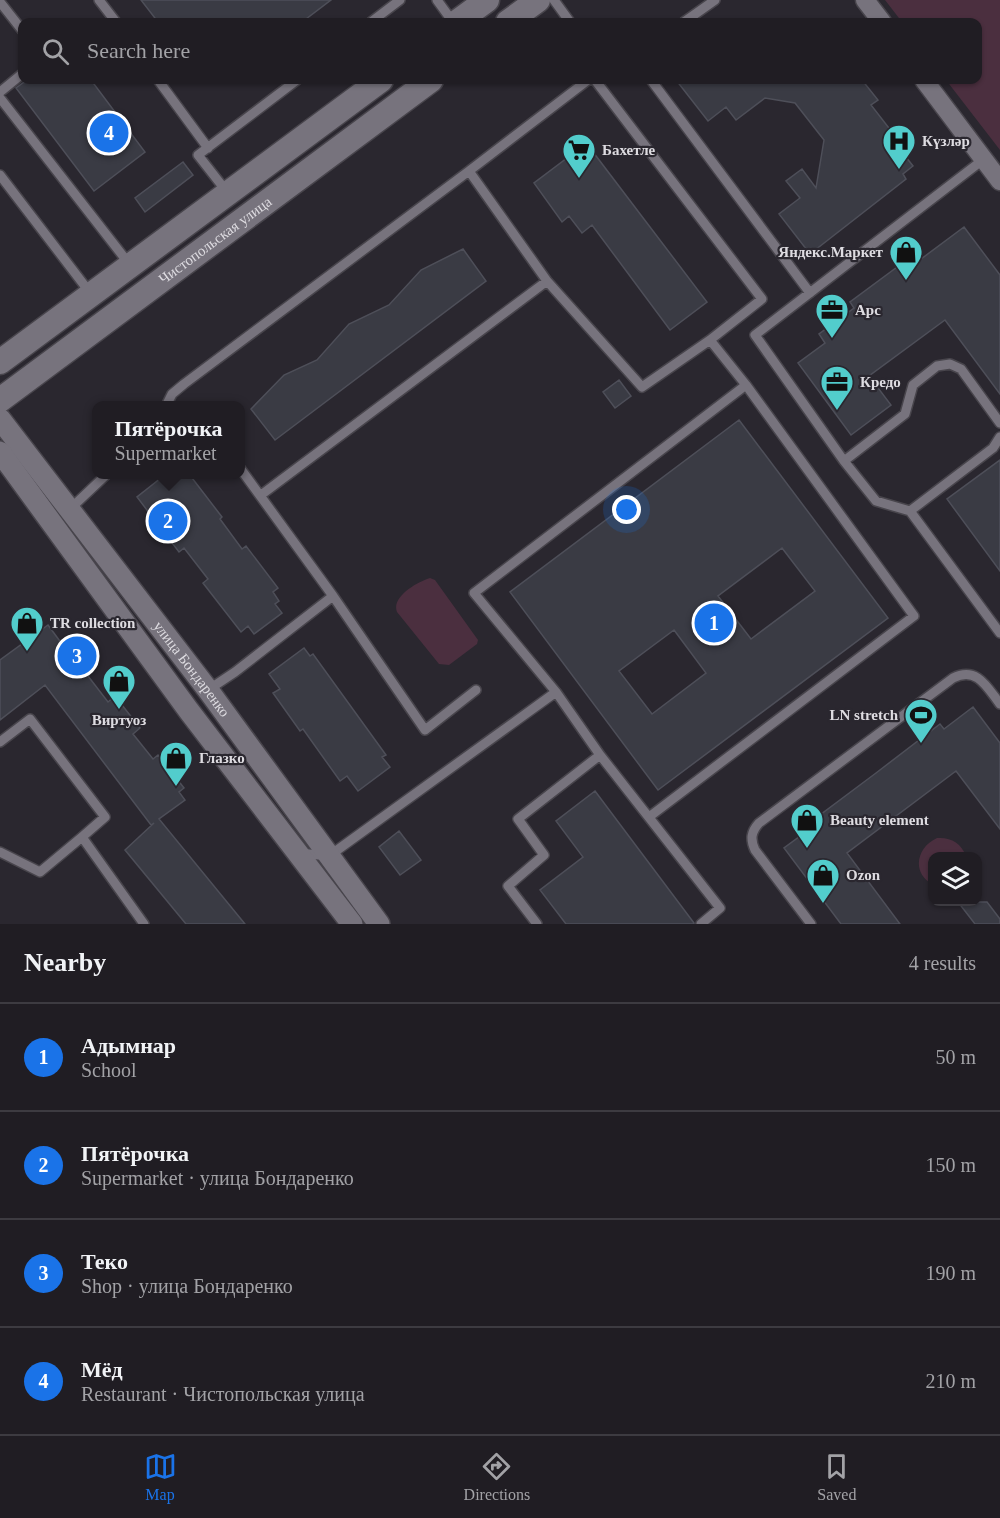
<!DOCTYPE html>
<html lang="en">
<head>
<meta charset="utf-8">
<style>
	:root { --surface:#201d23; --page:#28262b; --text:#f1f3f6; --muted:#a2a2a6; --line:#3d3b41; --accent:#1a73e8 }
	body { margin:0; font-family:Georgia,serif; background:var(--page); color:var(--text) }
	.controls { position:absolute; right:18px; bottom:18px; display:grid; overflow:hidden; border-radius:12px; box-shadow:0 2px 4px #0004 }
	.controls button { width:54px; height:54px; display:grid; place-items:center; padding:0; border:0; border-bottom:2px solid var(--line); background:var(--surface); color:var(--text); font:30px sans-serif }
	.you { position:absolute; left:627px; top:510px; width:21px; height:21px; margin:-15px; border:4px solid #fff; border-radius:50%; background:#1a73e8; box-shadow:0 0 0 9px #1a73e833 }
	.badge { display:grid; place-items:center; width:39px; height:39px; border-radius:50%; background:var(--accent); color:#fff; font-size:20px; font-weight:700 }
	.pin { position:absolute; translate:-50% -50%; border:3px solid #fff; box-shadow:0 2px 6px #0006 }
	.popup { position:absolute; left:92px; top:401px; width:153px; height:78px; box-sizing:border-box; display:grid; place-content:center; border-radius:12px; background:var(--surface); filter:drop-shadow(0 2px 4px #0005); font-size:20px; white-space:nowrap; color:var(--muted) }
	.popup b { font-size:22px; color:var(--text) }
	.popup::after { content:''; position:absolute; left:50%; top:100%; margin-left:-12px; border:12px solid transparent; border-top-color:var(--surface) }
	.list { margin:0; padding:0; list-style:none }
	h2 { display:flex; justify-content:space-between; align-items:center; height:78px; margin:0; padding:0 24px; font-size:26px }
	h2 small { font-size:20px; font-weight:400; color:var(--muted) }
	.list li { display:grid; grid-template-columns:39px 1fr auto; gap:18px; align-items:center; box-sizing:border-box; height:108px; padding:0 24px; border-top:2px solid var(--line) }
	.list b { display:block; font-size:22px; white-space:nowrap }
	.list p { margin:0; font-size:20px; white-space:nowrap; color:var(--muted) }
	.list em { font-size:20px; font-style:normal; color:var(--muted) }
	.icon { flex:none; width:33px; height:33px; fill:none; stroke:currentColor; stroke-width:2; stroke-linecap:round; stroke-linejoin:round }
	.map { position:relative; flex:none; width:1000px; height:924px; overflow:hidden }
	.search { position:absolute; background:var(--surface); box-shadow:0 2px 4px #0004; left:18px; right:18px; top:18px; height:66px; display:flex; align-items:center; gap:15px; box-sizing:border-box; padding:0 21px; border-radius:12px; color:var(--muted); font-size:22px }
	.sheet { height:510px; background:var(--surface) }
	nav { display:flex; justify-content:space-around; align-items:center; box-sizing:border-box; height:84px; border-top:2px solid var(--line); background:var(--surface); font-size:16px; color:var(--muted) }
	nav a { display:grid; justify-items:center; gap:3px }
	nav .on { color:var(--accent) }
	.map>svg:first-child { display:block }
	.green { fill:#4b2f3f }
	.building { fill:#3a3b44; stroke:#4e4f59; stroke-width:1.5; fill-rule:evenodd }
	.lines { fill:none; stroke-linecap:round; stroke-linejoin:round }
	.service-casing { stroke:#48454c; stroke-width:12 }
	.minor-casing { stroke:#48454c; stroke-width:21 }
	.tertiary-casing { stroke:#48454c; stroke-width:24 }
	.secondary-casing { stroke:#48454c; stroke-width:27 }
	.service { stroke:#77737d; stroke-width:9 }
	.minor { stroke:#77737d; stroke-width:18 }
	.tertiary { stroke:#77737d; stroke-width:21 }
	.secondary { stroke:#77737d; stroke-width:24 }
	.labels { text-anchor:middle; stroke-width:4.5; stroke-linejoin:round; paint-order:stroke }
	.poi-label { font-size:15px; font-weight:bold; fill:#dedce1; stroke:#2a272f; text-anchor:start }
	.street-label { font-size:15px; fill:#dedce1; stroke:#2a272f }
</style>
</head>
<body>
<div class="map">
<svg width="1000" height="924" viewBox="0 0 1000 924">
	<rect width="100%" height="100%" fill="#2a272f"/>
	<path class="green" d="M885,0H1000V150L946,80H978V22H902Z
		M430,578L435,580L478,640L477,644L449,665L439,664L397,612C391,597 417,582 430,578Z
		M937,838C951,837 961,843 966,856H932V884C911,872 917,847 937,838Z"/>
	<path class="building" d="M141,0H331L302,22H158Z
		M27,80H91L145,152L94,191L16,88Z
		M676,80H862L878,100L871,105L906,150L902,152L913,166L903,174L906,179L810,254L779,214L800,198L786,181L802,169L816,188L824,140L795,103L765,98L736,120L726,107L708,121Z
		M579,149H585L593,152L707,302L670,330L592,225L582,233L569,216L562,222L534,183Z
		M183,162L193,175L145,212L135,198Z
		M964,227L1000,275V394L945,320L869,376L891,405L851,435L798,363L825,343L819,334L854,308L850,302L908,259L913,265Z
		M463,249L486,281L275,440L251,409L284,375L317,360L349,324L389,305L421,270Z
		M619,380L631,396L615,408L603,392Z
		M739,420L888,618L658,790L510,592ZM782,548L815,591L751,639L718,596ZM674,630L706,673L652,714L619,671Z
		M1000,460V571L947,499Z
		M166,474H189L222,517L220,519L242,549L246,546L278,588L273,592L279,601L275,604L282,613L254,634L248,626L241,632L203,583L208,579L184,548L179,552L137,497Z
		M48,625L62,644L71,639L94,670L88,676L108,702L115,696L140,728L133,734L153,759L158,755L184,788L179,792L185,800L159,819L245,924H186L125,850L154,823L151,825L45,685L0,720V660Z
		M304,648L310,656L313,654L386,755L382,757L390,767L358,791L347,776L340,781L303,729L300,731L273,693L280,689L269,674Z
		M973,707L1000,743V829L956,771L847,853L900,924H841L784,848L815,825L812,821L876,773L940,724L944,729Z
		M595,791L694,923V924H566L540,890L583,857L556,821Z
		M399,831L421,860L400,875L379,847Z
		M958,902H987L1000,919V924H975Z"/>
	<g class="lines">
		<defs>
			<path id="service" d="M99,0L116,22
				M437,0L453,22
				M554,0L570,22
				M0,2L22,30
				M371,22L400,0
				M684,22L715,0
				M158,80L208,148
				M651,80L810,293
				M0,92L22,74
				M0,98L130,265
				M984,159L755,335L844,461L876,501L910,511L1000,633
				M469,171L588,80
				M0,175L91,294
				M227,192L198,155L297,80
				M166,406L172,394L184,384L469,171L547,281
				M844,461L905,414L913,385L937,366L950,364L961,369L1000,423
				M240,468L333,596L425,730L476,690
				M261,495L547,281L642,387L710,340L762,299L595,80
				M70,509L107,474
				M910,511L993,448L1000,437
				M208,690L235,672L333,596
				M0,742L30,719L105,817L82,837
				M600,755L720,908L701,924
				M649,817L914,616L746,385
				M0,852L40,872L82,837L144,924
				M299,853L329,856L556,692L474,593L746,385L710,340
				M537,924L508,886L544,855L518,819L600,755L556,692
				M811,924L755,850C750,839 751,832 759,823L953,678C977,666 987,687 1000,704"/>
			<path id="minor" d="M865,0L882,22
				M924,80L1000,181"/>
			<g id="tertiary">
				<path id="s1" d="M0,419L208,690L379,924"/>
				<path d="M0,452L189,711L352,924"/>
			</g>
			<g id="secondary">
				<path d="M457,22L487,0"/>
				<path d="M508,22L538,0"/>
				<path d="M0,362L381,80"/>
				<path id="s2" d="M0,400L431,80"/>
			</g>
		</defs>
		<use href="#service" class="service-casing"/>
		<use href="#minor" class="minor-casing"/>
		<use href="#tertiary" class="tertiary-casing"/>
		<use href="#secondary" class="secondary-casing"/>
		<use href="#service" class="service"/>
		<use href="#minor" class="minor"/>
		<use href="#tertiary" class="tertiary"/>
		<use href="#secondary" class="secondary"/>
	</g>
	<defs>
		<symbol id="hospital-pin" viewBox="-11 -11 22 30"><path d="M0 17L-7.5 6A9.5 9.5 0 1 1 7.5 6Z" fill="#52cdcc" stroke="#2a272f"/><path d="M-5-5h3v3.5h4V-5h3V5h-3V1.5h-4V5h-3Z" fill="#111"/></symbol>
		<symbol id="supermarket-pin" viewBox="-11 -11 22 30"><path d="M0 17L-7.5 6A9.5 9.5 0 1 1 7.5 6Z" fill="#52cdcc" stroke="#2a272f"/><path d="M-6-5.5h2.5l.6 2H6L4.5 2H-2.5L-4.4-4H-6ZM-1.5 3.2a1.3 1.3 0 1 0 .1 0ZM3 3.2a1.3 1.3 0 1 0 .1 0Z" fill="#111"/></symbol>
		<symbol id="shop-pin" viewBox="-11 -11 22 30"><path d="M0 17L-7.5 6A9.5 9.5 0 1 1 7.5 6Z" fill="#52cdcc" stroke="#2a272f"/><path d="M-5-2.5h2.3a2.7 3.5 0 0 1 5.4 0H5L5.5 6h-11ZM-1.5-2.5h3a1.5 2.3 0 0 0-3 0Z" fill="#111"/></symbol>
		<symbol id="office-pin" viewBox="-11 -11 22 30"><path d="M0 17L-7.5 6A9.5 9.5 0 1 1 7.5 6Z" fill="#52cdcc" stroke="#2a272f"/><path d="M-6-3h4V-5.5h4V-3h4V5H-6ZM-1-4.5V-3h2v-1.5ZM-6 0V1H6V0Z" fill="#111"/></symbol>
		<symbol id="stadium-pin" viewBox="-11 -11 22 30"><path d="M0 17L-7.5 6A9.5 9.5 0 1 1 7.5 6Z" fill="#52cdcc" stroke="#2a272f"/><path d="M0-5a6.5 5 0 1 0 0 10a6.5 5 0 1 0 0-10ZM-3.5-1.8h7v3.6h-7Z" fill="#111"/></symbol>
	</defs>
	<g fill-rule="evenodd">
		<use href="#hospital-pin" x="880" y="122" width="38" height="52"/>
		<use href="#supermarket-pin" x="560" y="131" width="38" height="52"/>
		<use href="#shop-pin" x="887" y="233" width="38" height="52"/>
		<use href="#office-pin" x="813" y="291" width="38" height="52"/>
		<use href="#office-pin" x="818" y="363" width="38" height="52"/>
		<use href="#shop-pin" x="8" y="604" width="38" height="52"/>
		<use href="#shop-pin" x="100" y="662" width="38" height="52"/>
		<use href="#stadium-pin" x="902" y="696" width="38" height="52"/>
		<use href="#shop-pin" x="157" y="739" width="38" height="52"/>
		<use href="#shop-pin" x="788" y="801" width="38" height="52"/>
		<use href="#shop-pin" x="804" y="856" width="38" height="52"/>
	</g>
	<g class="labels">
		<g class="poi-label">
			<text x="922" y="146">Күзләр</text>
			<text x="602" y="155">Бахетле</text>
			<text x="883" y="257" text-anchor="end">Яндекс.Маркет</text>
			<text x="855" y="315">Арс</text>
			<text x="860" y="387">Кредо</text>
			<text x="50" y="628">TR collection</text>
			<text x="898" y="720" text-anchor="end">LN stretch</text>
			<text x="119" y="725" text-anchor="middle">Виртуоз</text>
			<text x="199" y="763">Глазко</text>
			<text x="830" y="825">Beauty element</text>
			<text x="846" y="880">Ozon</text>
		</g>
		<g class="street-label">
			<text dy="5" stroke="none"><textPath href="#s2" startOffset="268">Чистопольская улица</textPath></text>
			<text dy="5" stroke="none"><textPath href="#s1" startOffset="315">улица Бондаренко</textPath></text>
		</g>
	</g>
</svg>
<div class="controls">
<button><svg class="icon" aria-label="layers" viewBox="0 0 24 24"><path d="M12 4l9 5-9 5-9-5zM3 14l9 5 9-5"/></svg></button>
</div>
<div class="you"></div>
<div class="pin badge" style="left:714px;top:623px">1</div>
<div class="pin badge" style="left:168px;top:521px">2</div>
<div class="popup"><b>Пятёрочка</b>Supermarket</div>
<div class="pin badge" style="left:77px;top:656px">3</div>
<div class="pin badge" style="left:109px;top:133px">4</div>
<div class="search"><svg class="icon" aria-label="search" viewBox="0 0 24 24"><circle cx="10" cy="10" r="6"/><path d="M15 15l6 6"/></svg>Search here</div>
</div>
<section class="sheet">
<h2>Nearby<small>4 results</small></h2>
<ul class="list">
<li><span class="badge">1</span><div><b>Адымнар</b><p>School</p></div><em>50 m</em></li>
<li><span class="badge">2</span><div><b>Пятёрочка</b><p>Supermarket · улица Бондаренко</p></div><em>150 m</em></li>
<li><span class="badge">3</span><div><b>Теко</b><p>Shop · улица Бондаренко</p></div><em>190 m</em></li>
<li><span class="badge">4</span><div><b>Мёд</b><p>Restaurant · Чистопольская улица</p></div><em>210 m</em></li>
</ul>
</section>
<nav>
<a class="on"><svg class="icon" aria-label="map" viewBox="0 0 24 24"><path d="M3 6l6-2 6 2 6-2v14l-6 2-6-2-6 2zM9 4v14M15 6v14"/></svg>Map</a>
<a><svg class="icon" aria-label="directions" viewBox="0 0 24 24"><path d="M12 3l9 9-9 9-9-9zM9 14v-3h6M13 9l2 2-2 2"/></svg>Directions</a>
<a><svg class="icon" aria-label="saved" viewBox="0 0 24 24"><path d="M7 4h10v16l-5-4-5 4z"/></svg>Saved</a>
</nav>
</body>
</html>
